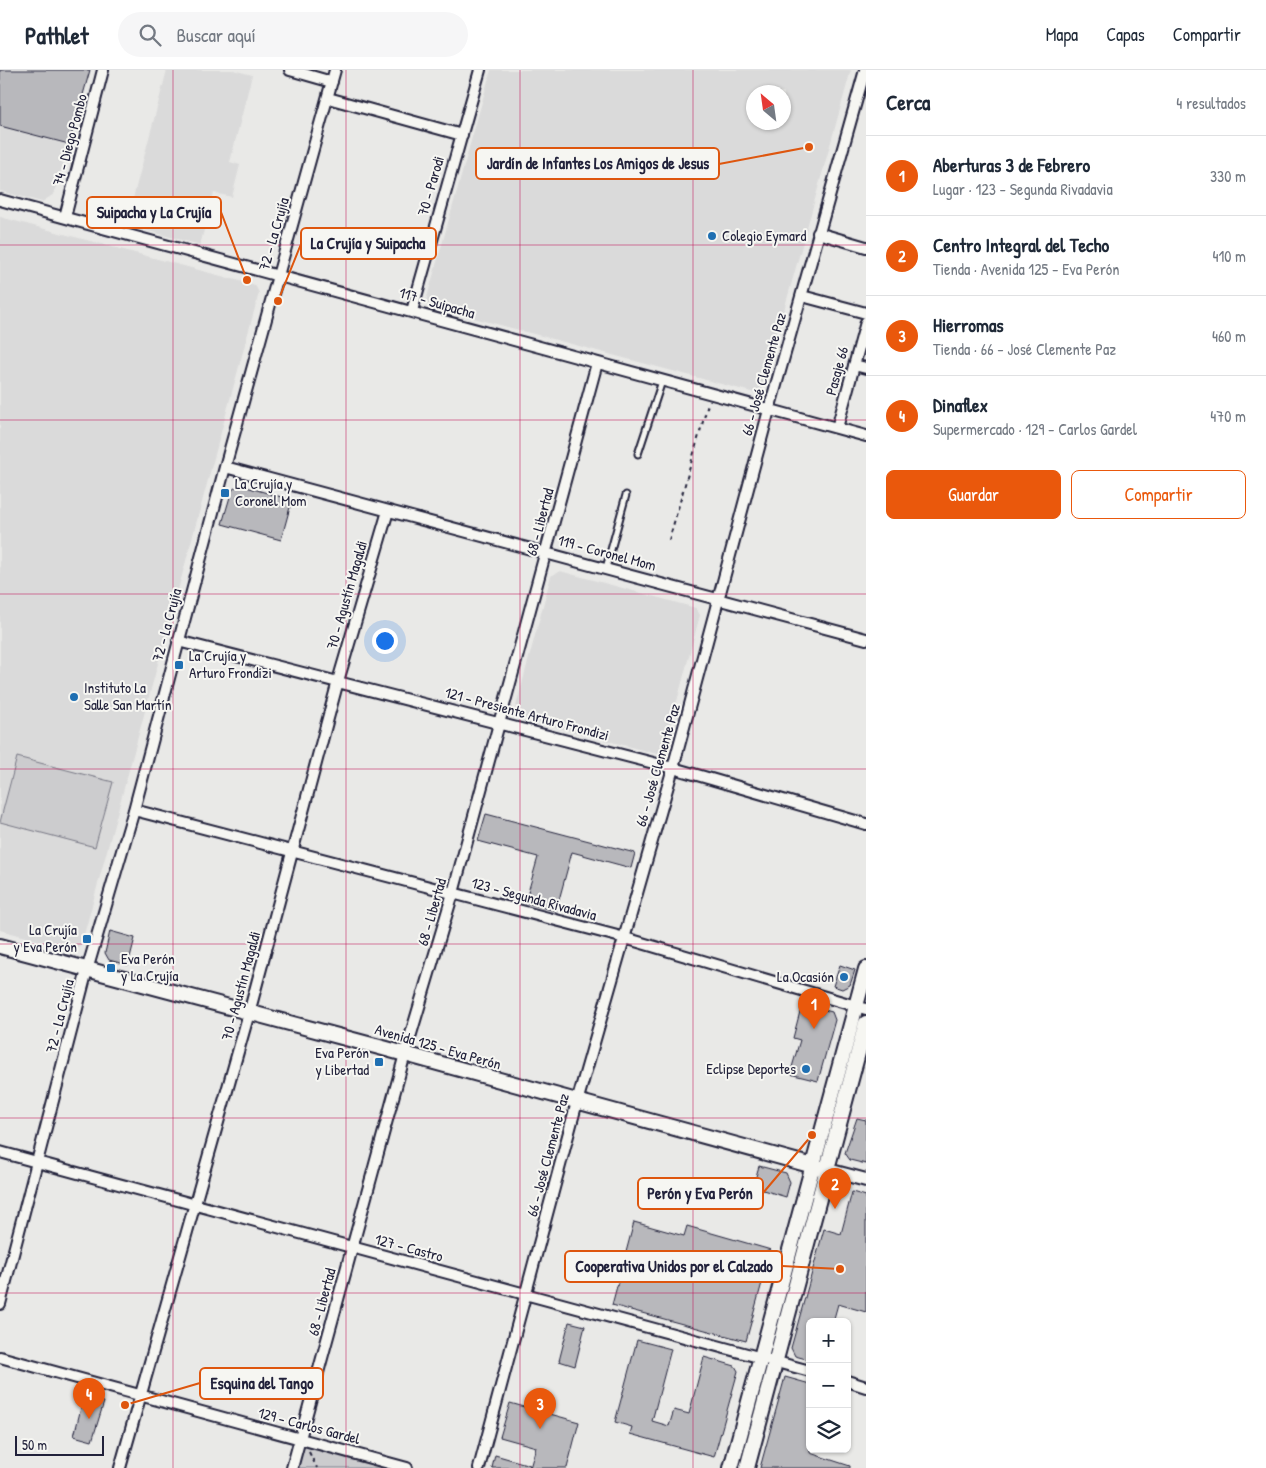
<!DOCTYPE html>
<html lang="es">
<head>
<meta charset="utf-8">
<style>
	:root { --surface:#fff; --page:#f6f6f7; --text:#1f2937; --muted:#747a83; --line:#e0e1e3; --accent:#ea580c }
	body { margin:0; font-family:"Patrick Hand",sans-serif; background:var(--page); color:var(--text) }
	.controls { position:absolute; right:15px; bottom:15px; display:grid; overflow:hidden; border-radius:8px; box-shadow:0 1px 4px #0004 }
	.controls button { width:45px; height:45px; display:grid; place-items:center; padding:0; border:0; border-bottom:1px solid var(--line); background:var(--surface); color:var(--text); font:25px sans-serif }
	.compass { position:absolute; left:746px; top:15px; width:45px; height:45px; border-radius:50%; background:var(--surface); box-shadow:0 1px 4px #0004; rotate:331deg }
	.scale { position:absolute; left:15px; bottom:12px; width:89px; box-sizing:border-box; padding-left:5px; border:2px solid #22223b; border-top:0; font-size:14px; line-height:18px; white-space:nowrap; color:#22223b; -webkit-text-stroke:4px #f6f6f2; paint-order:stroke }
	.you { position:absolute; left:384px; top:570px; width:18px; height:18px; margin:-12px; border:4px solid #fff; border-radius:50%; background:#1a73e8; box-shadow:0 0 0 8px #1a73e833 }
	.badge { display:grid; place-items:center; width:32px; height:32px; border-radius:50%; background:var(--accent); color:#fff; font-size:16px; font-weight:700 }
	.pin { position:absolute; translate:-50% -41px; filter:drop-shadow(0 1px 2px #0008) }
	.pin::after { content:''; position:absolute; top:26px; width:18px; height:15px; background:inherit; clip-path:polygon(0 0,100% 0,50% 100%) }
	.list { margin:0; padding:0; list-style:none }
	h2 { display:flex; justify-content:space-between; align-items:center; height:65px; margin:0; padding:0 20px; font-size:21px }
	h2 small { font-size:16px; font-weight:400; color:var(--muted) }
	.list li { display:grid; grid-template-columns:32px 1fr auto; gap:15px; align-items:center; box-sizing:border-box; height:80px; padding:0 20px; border-top:1px solid var(--line) }
	.list b { display:block; font-size:19px; white-space:nowrap }
	.list p { margin:0; font-size:16px; white-space:nowrap; color:var(--muted) }
	.list em { font-size:16px; font-style:normal; color:var(--muted) }
	.actions { display:flex; gap:10px; padding:15px 20px }
	.actions a { flex:1; padding:11px 0; border:1px solid var(--accent); border-radius:8px; text-align:center; font-size:18px; color:var(--accent) }
	.actions .main { background:var(--accent); color:#fff }
	.icon { flex:none; width:28px; height:28px; fill:none; stroke:currentColor; stroke-width:2; stroke-linecap:round; stroke-linejoin:round }
	.map { position:relative; flex:none; width:866px; height:1398px; overflow:hidden }
	header { display:flex; align-items:center; gap:30px; box-sizing:border-box; height:70px; padding:0 25px; background:var(--surface); border-bottom:1px solid var(--line) }
	header strong { font-size:24px }
	nav { display:flex; gap:28px; margin-inline-start:auto; font-size:18px }
	.search { width:350px; height:45px; background:var(--page); display:flex; align-items:center; gap:12px; box-sizing:border-box; padding:0 18px; border-radius:28px; color:var(--muted); font-size:19px }
	main { display:flex }
	aside { flex:1; background:var(--surface) }
	.map>svg:first-child { display:block }
	.built { fill:#dadada; fill-rule:evenodd }
	.green { fill:#ccccce; stroke:#777784 }
	.building { fill:#b8b8bc; stroke:#22223b }
	.lines { fill:none; stroke-linecap:round; stroke-linejoin:round }
	.service-casing { stroke:#22223b; stroke-width:9 }
	.minor-casing { stroke:#22223b; stroke-width:14 }
	.tertiary-casing { stroke:#22223b; stroke-width:16 }
	.secondary-casing { stroke:#22223b; stroke-width:18 }
	.path { stroke:#22223b; stroke-width:2; stroke-dasharray:4 4; stroke-linecap:butt }
	.service { stroke:#f6f6f2; stroke-width:5 }
	.minor { stroke:#f6f6f2; stroke-width:10 }
	.tertiary { stroke:#f6f6f2; stroke-width:12 }
	.secondary { stroke:#f6f6f2; stroke-width:14 }
	.grid { fill:none; stroke:#c2185b; stroke-width:1; stroke-opacity:0.55 }
	.poi-dot { fill:#1f6fb2; stroke:#f6f6f2; stroke-width:2 }
	.labels { text-anchor:middle; stroke-width:4; stroke-linejoin:round; paint-order:stroke }
	.street-label { font-size:15px; fill:#22223b; stroke:#f6f6f2 }
	.poi-label { font-size:15px; fill:#22223b; stroke:#f6f6f2; text-anchor:start }
	.leader { fill:none; stroke:#de560e; stroke-width:2 }
	.callout-dot { fill:#de560e; stroke:#f6f6f2; stroke-width:2 }
	.callout { fill:#f6f6f2; stroke:#de560e; stroke-width:2 }
	.callout-label { font-size:16px; text-anchor:middle; font-weight:bold; fill:#22223b }
</style>
</head>
<body>
<header>
<strong>Pathlet</strong>
<div class="search"><svg class="icon" aria-label="search" viewBox="0 0 24 24"><circle cx="10" cy="10" r="6"/><path d="M15 15l6 6"/></svg>Buscar aquí</div>
<nav><a>Mapa</a><a>Capas</a><a>Compartir</a></nav>
</header>
<main>
<div class="map">
<svg width="866" height="1398" viewBox="0 0 866 1398">
	<rect width="100%" height="100%" fill="#e9e9e7"/>
	<filter id="ink" filterUnits="userSpaceOnUse"><feTurbulence type="fractalNoise" baseFrequency=".02" numOctaves="2"/><feDisplacementMap in="SourceGraphic" scale="10" xChannelSelector="R" yChannelSelector="G"/><feConvolveMatrix kernelMatrix="1 2 1 2 8 2 1 2 1" color-interpolation-filters="sRGB"/></filter>
	<g filter="url(#ink)">
		<path class="built" d="M0,0L90,1L54,124L42,132L0,121Z
			M167,0H233L252,5L230,92L240,95L232,127L214,123L200,175L126,155Z
			M491,0H851L762,319L755,323L429,236L426,231ZM784,22V52H754V22Z
			M0,147L255,215L259,223L81,876L74,880L0,860Z
			M560,501L696,538L700,545L664,680L657,684L519,647L515,640L551,506Z"/>
		<path class="green" d="M17,687L113,712L95,777L0,752Z
			M300,1370L407,1398H292Z"/>
		<path class="building" d="M0,0H90L69,74L0,56Z
			M239,415L292,430L281,470L222,454L232,420Z
			M486,744L635,783L631,798L572,782L556,841L525,833L538,787L478,771Z
			M110,861L135,868L128,895L109,890L105,883Z
			M840,895L855,900L850,915L842,919L833,916Z
			M802,934L832,942L835,950L818,1011L790,1004L800,970L793,968Z
			M857,1048L866,1050V1094L850,1090L845,1083Z
			M759,1096L786,1103L790,1112L786,1127L753,1117Z
			M852,1122L866,1126V1242L838,1234L833,1252H810V1290L795,1286L791,1278L824,1159L841,1164Z
			M634,1152L684,1166L687,1156L771,1180L746,1271L612,1235Z
			M569,1252L585,1256L575,1296L559,1291Z
			M637,1270L671,1279L652,1351L669,1356L674,1340L689,1344L704,1287L735,1296L738,1301L714,1387L630,1364L632,1357L615,1352Z
			M785,1307L810,1314V1383L850,1396V1398H760Z
			M84,1326L104,1332L92,1371L74,1366Z
			M510,1333L579,1352L567,1398H530L536,1377L500,1367Z
			M495,1385L530,1395L529,1398H492Z"/>
		<g class="lines">
			<defs>
				<path id="service" d="M638,384L662,311
					M606,498L626,425"/>
				<path id="minor" d="M290,0L332,12
					M328,28L462,65
					M0,130L866,366
					M65,147L103,0
					M818,163L866,177
					M802,226L866,243
					M412,241L480,0
					M854,295L866,298
					M837,358L866,252
					M225,397L866,569
					M178,571L673,698L866,754
					M134,740L625,868L866,939
					M0,1082L810,1301
					M0,1234L87,900L134,740L225,397L335,0
					M0,1287L407,1398
					M847,1311L866,1317
					M120,1398L249,943L338,611L388,441
					M292,1398L405,984L453,823L597,293
					M479,1398L577,1032L673,698L769,340L865,0"/>
				<path id="tertiary" d="M828,1100L866,1110"/>
				<path id="secondary" d="M0,876L383,978L828,1100
					M731,1398L866,899
					M747,1398L866,953"/>
			</defs>
			<use href="#service" class="service-casing"/>
			<use href="#minor" class="minor-casing"/>
			<use href="#tertiary" class="tertiary-casing"/>
			<use href="#secondary" class="secondary-casing"/>
			<path class="path" d="M669,470L708,334
				M309,1382L317,1398"/>
			<use href="#service" class="service"/>
			<use href="#minor" class="minor"/>
			<use href="#tertiary" class="tertiary"/>
			<use href="#secondary" class="secondary"/>
		</g>
	</g>
	<path class="grid" d="M173,0V1398M346,0V1398M520,0V1398M693,0V1398M0,175H866M0,350H866M0,524H866M0,699H866M0,874H866M0,1048H866M0,1223H866"/>
	<g class="poi-dot">
		<circle cx="712" cy="166" r="5"/>
		<rect x="220" y="418" width="10" height="10" rx="2.5"/>
		<rect x="174" y="590" width="10" height="10" rx="2.5"/>
		<circle cx="74" cy="627" r="5"/>
		<rect x="82" y="864" width="10" height="10" rx="2.5"/>
		<rect x="106" y="893" width="10" height="10" rx="2.5"/>
		<circle cx="844" cy="907" r="5"/>
		<rect x="374" y="987" width="10" height="10" rx="2.5"/>
		<circle cx="806" cy="999" r="5"/>
	</g>
	<g class="labels">
		<g class="street-label">
			<text transform="translate(70 70) rotate(-75)" y="5">74 - Diego Pombo</text>
			<text transform="translate(431 116) rotate(-74)" y="5">70 - Parodi</text>
			<text transform="translate(274 164) rotate(-74)" y="5">72 - La Crujía</text>
			<text transform="translate(437 233) rotate(16)" y="5">117 - Suipacha</text>
			<text transform="translate(837 301) rotate(-75)" y="5">Pasaje 66</text>
			<text transform="translate(764 304) rotate(-74)" y="5">66 - José Clemente Paz</text>
			<text transform="translate(540 452) rotate(-75)" y="5">68 - Libertad</text>
			<text transform="translate(607 483) rotate(15)" y="5">119 - Coronel Mom</text>
			<text transform="translate(347 525) rotate(-74)" y="5">70 - Agustín Magaldi</text>
			<text transform="translate(167 555) rotate(-75)" y="5">72 - La Crujía</text>
			<text transform="translate(527 644) rotate(15)" y="5">121 - Presiente Arturo Frondizi</text>
			<text transform="translate(658 695) rotate(-74)" y="5">66 - José Clemente Paz</text>
			<text transform="translate(534 829) rotate(15)" y="5">123 - Segunda Rivadavia</text>
			<text transform="translate(432 842) rotate(-74)" y="5">68 - Libertad</text>
			<text transform="translate(241 916) rotate(-75)" y="5">70 - Agustín Magaldi</text>
			<text transform="translate(60 946) rotate(-76)" y="5">72 - La Crujía</text>
			<text transform="translate(438 977) rotate(16)" y="5">Avenida 125 - Eva Perón</text>
			<text transform="translate(548 1085) rotate(-75)" y="5">66 - José Clemente Paz</text>
			<text transform="translate(409 1178) rotate(15)" y="5">127 - Castro</text>
			<text transform="translate(322 1232) rotate(-75)" y="5">68 - Libertad</text>
			<text transform="translate(309 1356) rotate(15)" y="5">129 - Carlos Gardel</text>
		</g>
		<g class="poi-label">
			<text x="722" y="171">Colegio Eymard</text>
			<text x="235" y="419">La Crujía y<tspan x="235" dy="17">Coronel Mom</tspan></text>
			<text x="189" y="591">La Crujía y<tspan x="189" dy="17">Arturo Frondizi</tspan></text>
			<text x="84" y="623">Instituto La<tspan x="84" dy="17">Salle San Martín</tspan></text>
			<text x="77" y="865" text-anchor="end">La Crujía<tspan x="77" dy="17">y Eva Perón</tspan></text>
			<text x="121" y="894">Eva Perón<tspan x="121" dy="17">y La Crujía</tspan></text>
			<text x="834" y="912" text-anchor="end">La Ocasión</text>
			<text x="369" y="988" text-anchor="end">Eva Perón<tspan x="369" dy="17">y Libertad</tspan></text>
			<text x="796" y="1004" text-anchor="end">Eclipse Deportes</text>
		</g>
	</g>
	<path class="leader" d="M809 77L719 94M247 210L221 142M278 231L301 174M812 1065L763 1123M840 1199L782 1196M125 1335L200 1313"/>
	<g class="callout-dot">
		<circle cx="809" cy="77" r="5"/>
		<circle cx="247" cy="210" r="5"/>
		<circle cx="278" cy="231" r="5"/>
		<circle cx="812" cy="1065" r="5"/>
		<circle cx="840" cy="1199" r="5"/>
		<circle cx="125" cy="1335" r="5"/>
	</g>
	<g class="callout">
		<rect x="476" y="78" width="243" height="31" rx="5"/>
		<rect x="87" y="127" width="134" height="31" rx="5"/>
		<rect x="301" y="158" width="135" height="31" rx="5"/>
		<rect x="638" y="1108" width="125" height="31" rx="5"/>
		<rect x="565" y="1181" width="217" height="31" rx="5"/>
		<rect x="200" y="1298" width="123" height="31" rx="5"/>
	</g>
	<g class="callout-label">
		<text x="598" y="99">Jardín de Infantes Los Amigos de Jesus</text>
		<text x="154" y="148">Suipacha y La Crujía</text>
		<text x="368" y="179">La Crujía y Suipacha</text>
		<text x="700" y="1129">Perón y Eva Perón</text>
		<text x="674" y="1202">Cooperativa Unidos por el Calzado</text>
		<text x="262" y="1319">Esquina del Tango</text>
	</g>
</svg>
<div class="controls">
<button>+</button>
<button>−</button>
<button><svg class="icon" aria-label="layers" viewBox="0 0 24 24"><path d="M12 4l9 5-9 5-9-5zM3 14l9 5 9-5"/></svg></button>
</div>
<svg class="compass" viewBox="-18 -18 36 36"><path d="M0-13l5 13h-10z" fill="#e53935"/><path d="M0 13l5-13h-10z" fill="#747a83"/></svg>
<div class="scale">50 m</div>
<div class="you"></div>
<div class="pin badge" style="left:814px;top:959px">1</div>
<div class="pin badge" style="left:835px;top:1139px">2</div>
<div class="pin badge" style="left:540px;top:1359px">3</div>
<div class="pin badge" style="left:89px;top:1349px">4</div>
</div>
<aside>
<h2>Cerca<small>4 resultados</small></h2>
<ul class="list">
<li><span class="badge">1</span><div><b>Aberturas 3 de Febrero</b><p>Lugar · 123 - Segunda Rivadavia</p></div><em>330 m</em></li>
<li><span class="badge">2</span><div><b>Centro Integral del Techo</b><p>Tienda · Avenida 125 - Eva Perón</p></div><em>410 m</em></li>
<li><span class="badge">3</span><div><b>Hierromas</b><p>Tienda · 66 - José Clemente Paz</p></div><em>460 m</em></li>
<li><span class="badge">4</span><div><b>Dinaflex</b><p>Supermercado · 129 - Carlos Gardel</p></div><em>470 m</em></li>
</ul>
<div class="actions"><a class="main">Guardar</a><a>Compartir</a></div>
</aside>
</main>
</body>
</html>
